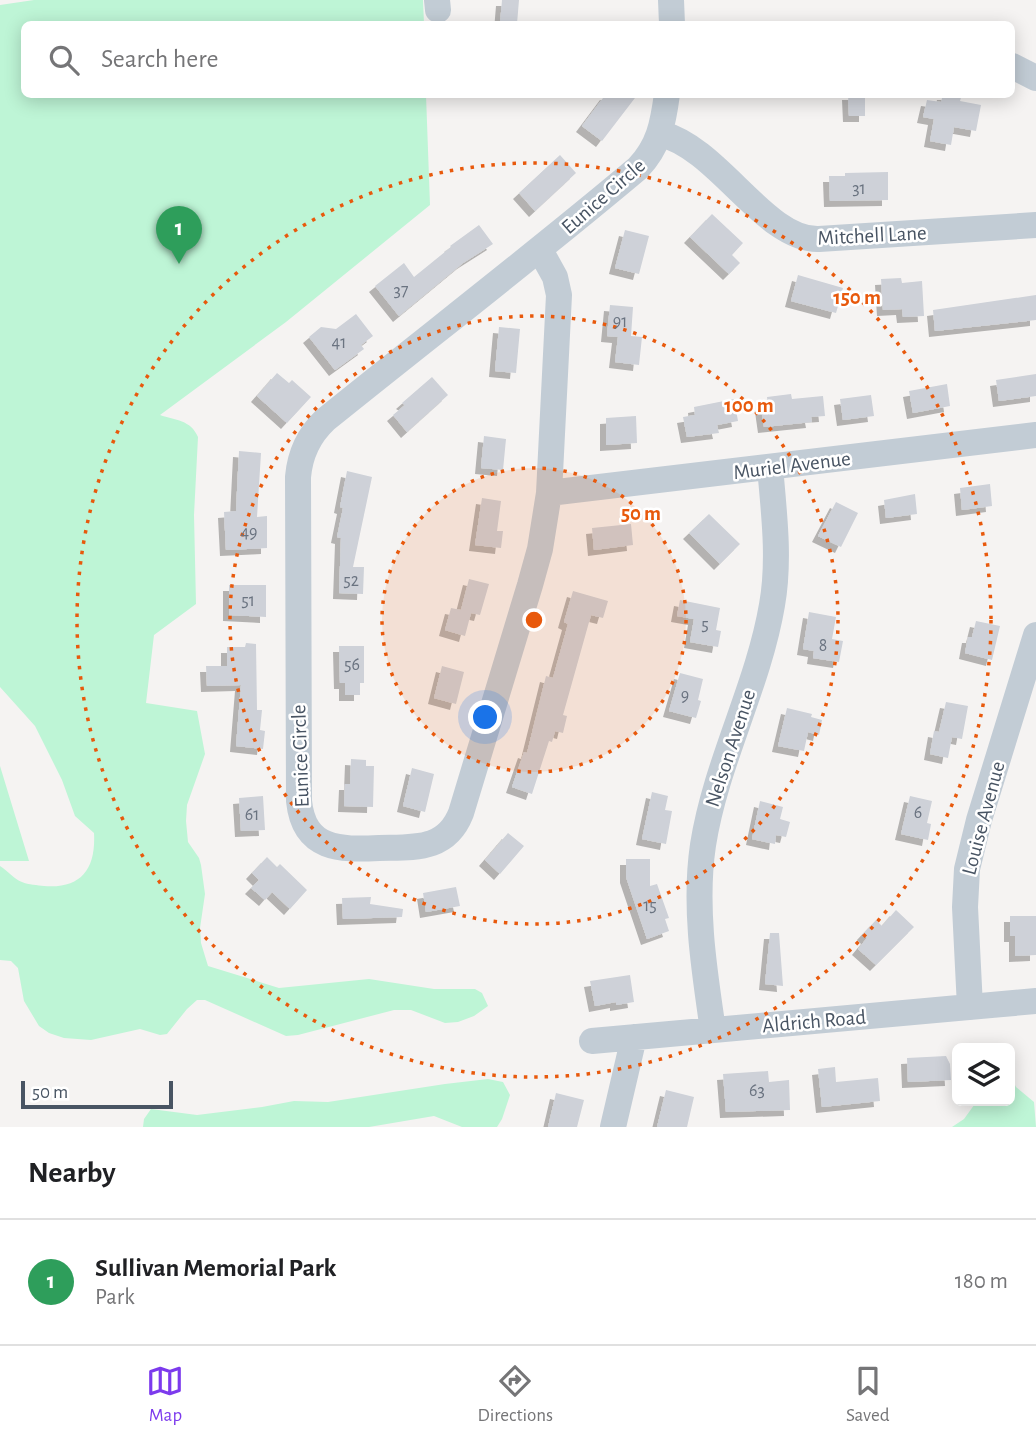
<!DOCTYPE html>
<html lang="en">
<head>
<meta charset="utf-8">
<style>
	:root { --surface:#fff; --page:#f6f6f6; --text:#202124; --muted:#757577; --line:#e0e0e0; --accent:#7c3aed }
	body { margin:0; font-family:"Alegreya Sans",sans-serif; background:var(--page); color:var(--text) }
	.controls { position:absolute; right:21px; bottom:21px; display:grid; overflow:hidden; border-radius:10px; box-shadow:0 4px 18px #0003 }
	.controls button { width:63px; height:63px; display:grid; place-items:center; padding:0; border:0; border-bottom:2px solid var(--line); background:var(--surface); color:var(--text); font:35px sans-serif }
	.scale { position:absolute; left:21px; bottom:18px; width:152px; box-sizing:border-box; padding-left:7px; border:4px solid #485463; border-top:0; font-size:19px; line-height:24px; white-space:nowrap; color:#485463; -webkit-text-stroke:5px #fff; paint-order:stroke }
	.you { position:absolute; left:486px; top:718px; width:24px; height:24px; margin:-18px; border:5px solid #fff; border-radius:50%; background:#1a73e8; box-shadow:0 0 0 10px #1a73e833 }
	.badge { display:grid; place-items:center; width:46px; height:46px; border-radius:50%; background:var(--accent); color:#fff; font-size:23px; font-weight:700 }
	.pin { position:absolute; translate:-50% -58px; filter:drop-shadow(0 2px 4px #0008) }
	.pin::after { content:''; position:absolute; top:37px; width:24px; height:21px; background:inherit; clip-path:polygon(0 0,100% 0,50% 100%) }
	.list { margin:0; padding:0; list-style:none }
	h2 { display:flex; justify-content:space-between; align-items:center; height:91px; margin:0; padding:0 28px; font-size:30px }
	h2 small { font-size:23px; font-weight:400; color:var(--muted) }
	.list li { display:grid; grid-template-columns:46px 1fr auto; gap:21px; align-items:center; box-sizing:border-box; height:126px; padding:0 28px; border-top:2px solid var(--line) }
	.list b { display:block; font-size:26px; white-space:nowrap }
	.list p { margin:0; font-size:23px; white-space:nowrap; color:var(--muted) }
	.list em { font-size:23px; font-style:normal; color:var(--muted) }
	.icon { flex:none; width:38px; height:38px; fill:none; stroke:currentColor; stroke-width:2; stroke-linecap:round; stroke-linejoin:round }
	.map { position:relative; flex:none; width:1036px; height:1127px; overflow:hidden }
	.search { position:absolute; background:var(--surface); box-shadow:0 4px 18px #0003; left:21px; right:21px; top:21px; height:77px; display:flex; align-items:center; gap:18px; box-sizing:border-box; padding:0 24px; border-radius:10px; color:var(--muted); font-size:26px }
	.sheet { height:217px; background:var(--surface) }
	nav { display:flex; justify-content:space-around; align-items:center; box-sizing:border-box; height:98px; border-top:2px solid var(--line); background:var(--surface); font-size:19px; color:var(--muted) }
	nav a { display:grid; justify-items:center; gap:4px }
	nav .on { color:var(--accent) }
	.map>svg:first-child { display:block }
	.green { fill:#bef5d6 }
	.building { fill:#ced1d8; filter:url(#shadow) }
	.lines { fill:none; stroke-linecap:round; stroke-linejoin:round }
	.minor { stroke:#c2ccd5; stroke-width:26 }
	.ring { fill:none; stroke:#e8590c; stroke-width:3.5; stroke-dasharray:3.5 7 }
	.labels { text-anchor:middle; stroke-width:5; stroke-linejoin:round; paint-order:stroke }
	.number-label { font-size:18px; fill:#6a7380 }
	.street-label { font-size:21px; fill:#485463; stroke:#fff }
	.centre { fill:#e8590c; stroke:#fff; stroke-width:3.5 }
	.ring-label { font-size:21px; text-anchor:middle; font-weight:bold; fill:#e8590c; stroke:#fff; stroke-width:5; stroke-linejoin:round; paint-order:stroke }
</style>
</head>
<body>
<div class="map">
<svg width="1036" height="1127" viewBox="0 0 1036 1127">
	<defs>
		<filter id="shadow"><feDropShadow dx="-6" dy="6" stdDeviation="0" flood-color="#0004"/></filter>
	</defs>
	<rect width="100%" height="100%" fill="#f5f3f2"/>
	<path class="green" d="M34,0H423L424,24H24V94L426,95L430,205L286,322L160,415C175,420 191,420 198,437L194,515L196,604L154,635L146,703L197,711L205,754L187,805L186,821L188,842L199,858L201,865L205,894L200,928L201,943L208,966L279,988L369,979L434,989H475L482,993L488,1006L474,1016L458,1022L445,1023L411,1010H394L298,1035L286,1036L205,1000H197L187,1009L167,1034L160,1035L140,1029L91,1040L64,1038L49,1033L39,1026L24,1001L18,968L11,961L0,960V866C8,871 14,879 22,882C28,885 38,885 44,886C81,889 96,869 94,833L75,816L62,780L35,726L0,687V5Z
		M0,766L29,861H0Z
		M1010,1075L1016,1087L1034,1102L1036,1127H952L964,1119L977,1101H1010Z
		M488,1079L503,1082L510,1095L502,1119L497,1127H462L434,1116L369,1127H143L144,1119L151,1109L197,1115L262,1107L294,1101L328,1102L445,1084Z"/>
	<path class="building" d="M502,0H519L517,24H500Z
		M606,94H638L602,141L582,126Z
		M848,94H865V116H849Z
		M943,94H962L960,101L981,105L976,131L954,127L951,145L930,141L934,119L923,117L927,100L941,102Z
		M560,155L576,173L535,211L519,193Z
		M888,172V200L830,201L829,176H845V173Z
		M712,214L743,243L732,255L740,263L729,274L690,237Z
		M479,225L493,244L463,263L399,316L375,286L404,263L414,277L451,247L450,246Z
		M625,230L649,236L639,274L615,268Z
		M798,275L843,288L836,313L791,301Z
		M901,278L902,283L922,281L924,316L903,317L902,309L883,310L881,279Z
		M1036,295V320L935,331L933,310Z
		M610,305L633,307L631,336L642,337L639,365L615,362L618,337L607,336Z
		M356,314L373,336L361,345L364,349L335,370L309,337L321,327L336,329Z
		M499,327L520,329L516,373L495,371Z
		M277,373L289,383L292,380L311,397L287,423L257,396Z
		M1036,374V396L999,401L996,380Z
		M432,377L448,395L407,432L393,415L405,405L402,403Z
		M947,384L950,406L913,413L909,391Z
		M791,394L792,399L823,396L825,416L811,417L812,422L764,427L761,406L768,405L767,397Z
		M871,395L874,416L843,420L840,399Z
		M734,399L738,421L717,425L719,433L687,437L683,417L695,415L694,407Z
		M636,416L637,443L606,445V418Z
		M484,436L506,439L503,470L481,468Z
		M239,451L261,453L257,517L267,516V548L226,550L224,512L236,511Z
		M347,471L372,477L353,567H364L363,594L339,593L341,538L337,537L343,508L340,507Z
		M990,484L992,506L962,510L960,488Z
		M915,494L917,514L886,518L884,500Z
		M482,498L501,501L497,531H503L501,548L475,545Z
		M836,502L858,513L841,547L818,536Z
		M709,514L740,544L720,564L689,533Z
		M631,524L633,545L594,550L592,528Z
		M469,579L489,584L480,615L471,613L465,636L445,630L451,608L461,610Z
		M229,585H266V617L229,615Z
		M573,591L608,601L603,618L591,615L563,715L567,716L563,733L555,731L552,742L549,741L532,794L512,787L524,752L527,753L546,676L553,678L568,624L564,622Z
		M680,600L720,608L716,630L721,631L718,647L690,642L694,619L677,616Z
		M809,612L836,617L832,639L843,641L839,662L813,658L814,651L803,649Z
		M976,621L1000,626L992,660L965,653L968,637H972Z
		M246,643L256,644L257,710H262L260,730L265,731L263,749L236,746L241,685L207,686L206,666H227V647H245Z
		M339,646H364V683H360V695H345V683H340Z
		M442,666L464,672L456,704L434,698Z
		M680,673L703,679L698,700L701,701L696,718L669,711Z
		M946,702L968,706L962,739L952,737L948,758L930,754L934,731L939,732Z
		M787,708L812,714L811,717L822,720L819,735L808,732L804,751L778,746Z
		M351,759L366,760V766H374L373,807L344,806L345,784H350Z
		M412,768L434,774L425,812L403,806Z
		M652,792L668,796L665,810L672,811L666,844L642,839Z
		M263,796L265,830L241,831L239,798Z
		M910,796L932,801L927,823L931,824L928,840L901,834Z
		M760,801L783,807L780,819L790,822L786,837L776,835L775,844L752,839Z
		M508,833L524,846L500,874L485,860Z
		M267,857L277,867L280,864L307,890L290,909L272,892L265,900L251,888L259,880L252,873Z
		M626,859H650V886L657,884L669,918L665,919L669,931L647,939L626,877Z
		M456,887L460,906L426,912L423,893Z
		M371,897L370,904L403,909L402,917L343,919L342,898Z
		M896,910L914,927L876,965L858,949L867,938L863,934L876,920L882,926Z
		M1010,916H1036V955L1015,956V936H1010Z
		M770,933H779L783,986L765,984Z
		M630,975L634,1002L616,1005V1002L595,1006L590,981Z
		M946,1056L950,1064L951,1080L908,1082L907,1058Z
		M835,1067L836,1082L878,1078L880,1101L822,1107L818,1069Z
		M768,1071L769,1082L789,1080L790,1110L726,1112L723,1074Z
		M666,1090L694,1097L687,1127H657Z
		M556,1093L584,1100L577,1127H548Z"/>
	<g class="lines">
		<path class="minor" d="M437,0L438,10
			M671,0L672,24
			M1012,66L1036,78
			M661,134C719,148 765,241 819,239L1036,225
			M540,250L555,277L559,295L549,493L540,549L530,585L461,813C446,851 414,847 379,848C340,850 304,850 299,801L298,477C300,454 308,436 325,420C429,336 536,254 638,168C659,146 663,124 667,94
			M549,493L1036,435
			M970,1007L965,907L967,869L979,820L1036,635
			M713,1030C704,969 694,906 703,845C716,762 758,687 772,605C780,560 774,513 770,467
			M592,1041L1036,1001
			M613,1127L634,1037"/>
	</g>
	<circle cx="534" cy="620" r="152" fill="#e8590c" fill-opacity=".12"/>
	<g class="ring">
		<circle cx="534" cy="620" r="152"/>
		<circle cx="534" cy="620" r="304"/>
		<circle cx="534" cy="620" r="457"/>
	</g>
	<g class="labels">
		<g class="number-label">
			<text x="859" y="194">31</text>
			<text x="401" y="296">37</text>
			<text x="620" y="327">91</text>
			<text x="339" y="348">41</text>
			<text x="249" y="538">49</text>
			<text x="351" y="586">52</text>
			<text x="248" y="606">51</text>
			<text x="705" y="630">5</text>
			<text x="823" y="651">8</text>
			<text x="352" y="670">56</text>
			<text x="685" y="701">9</text>
			<text x="918" y="818">6</text>
			<text x="252" y="820">61</text>
			<text x="650" y="911">15</text>
			<text x="757" y="1096">63</text>
		</g>
		<g class="street-label">
			<text transform="translate(603 196) rotate(-41)" y="7">Eunice Circle</text>
			<text transform="translate(872 235) rotate(-3)" y="7">Mitchell Lane</text>
			<text transform="translate(792 465) rotate(-7)" y="7">Muriel Avenue</text>
			<text transform="translate(730 748) rotate(-72)" y="7">Nelson Avenue</text>
			<text transform="translate(300 756) rotate(-92)" y="7">Eunice Circle</text>
			<text transform="translate(983 818) rotate(-75)" y="7">Louise Avenue</text>
			<text transform="translate(814 1021) rotate(-5)" y="7">Aldrich Road</text>
		</g>
	</g>
	<circle cx="534" cy="620" r="10" class="centre"/>
	<g class="ring-label">
		<text x="857" y="304">150 m</text>
		<text x="749" y="412">100 m</text>
		<text x="641" y="520">50 m</text>
	</g>
</svg>
<div class="controls">
<button><svg class="icon" aria-label="layers" viewBox="0 0 24 24"><path d="M12 4l9 5-9 5-9-5zM3 14l9 5 9-5"/></svg></button>
</div>
<div class="scale">50 m</div>
<div class="you"></div>
<div class="pin badge" style="left:179px;top:264px;background:#2e9e5b">1</div>
<div class="search"><svg class="icon" aria-label="search" viewBox="0 0 24 24"><circle cx="10" cy="10" r="6"/><path d="M15 15l6 6"/></svg>Search here</div>
</div>
<section class="sheet">
<h2>Nearby<small></small></h2>
<ul class="list">
<li><span class="badge" style="background:#2e9e5b">1</span><div><b>Sullivan Memorial Park</b><p>Park</p></div><em>180 m</em></li>
</ul>
</section>
<nav>
<a class="on"><svg class="icon" aria-label="map" viewBox="0 0 24 24"><path d="M3 6l6-2 6 2 6-2v14l-6 2-6-2-6 2zM9 4v14M15 6v14"/></svg>Map</a>
<a><svg class="icon" aria-label="directions" viewBox="0 0 24 24"><path d="M12 3l9 9-9 9-9-9zM9 14v-3h6M13 9l2 2-2 2"/></svg>Directions</a>
<a><svg class="icon" aria-label="saved" viewBox="0 0 24 24"><path d="M7 4h10v16l-5-4-5 4z"/></svg>Saved</a>
</nav>
</body>
</html>
